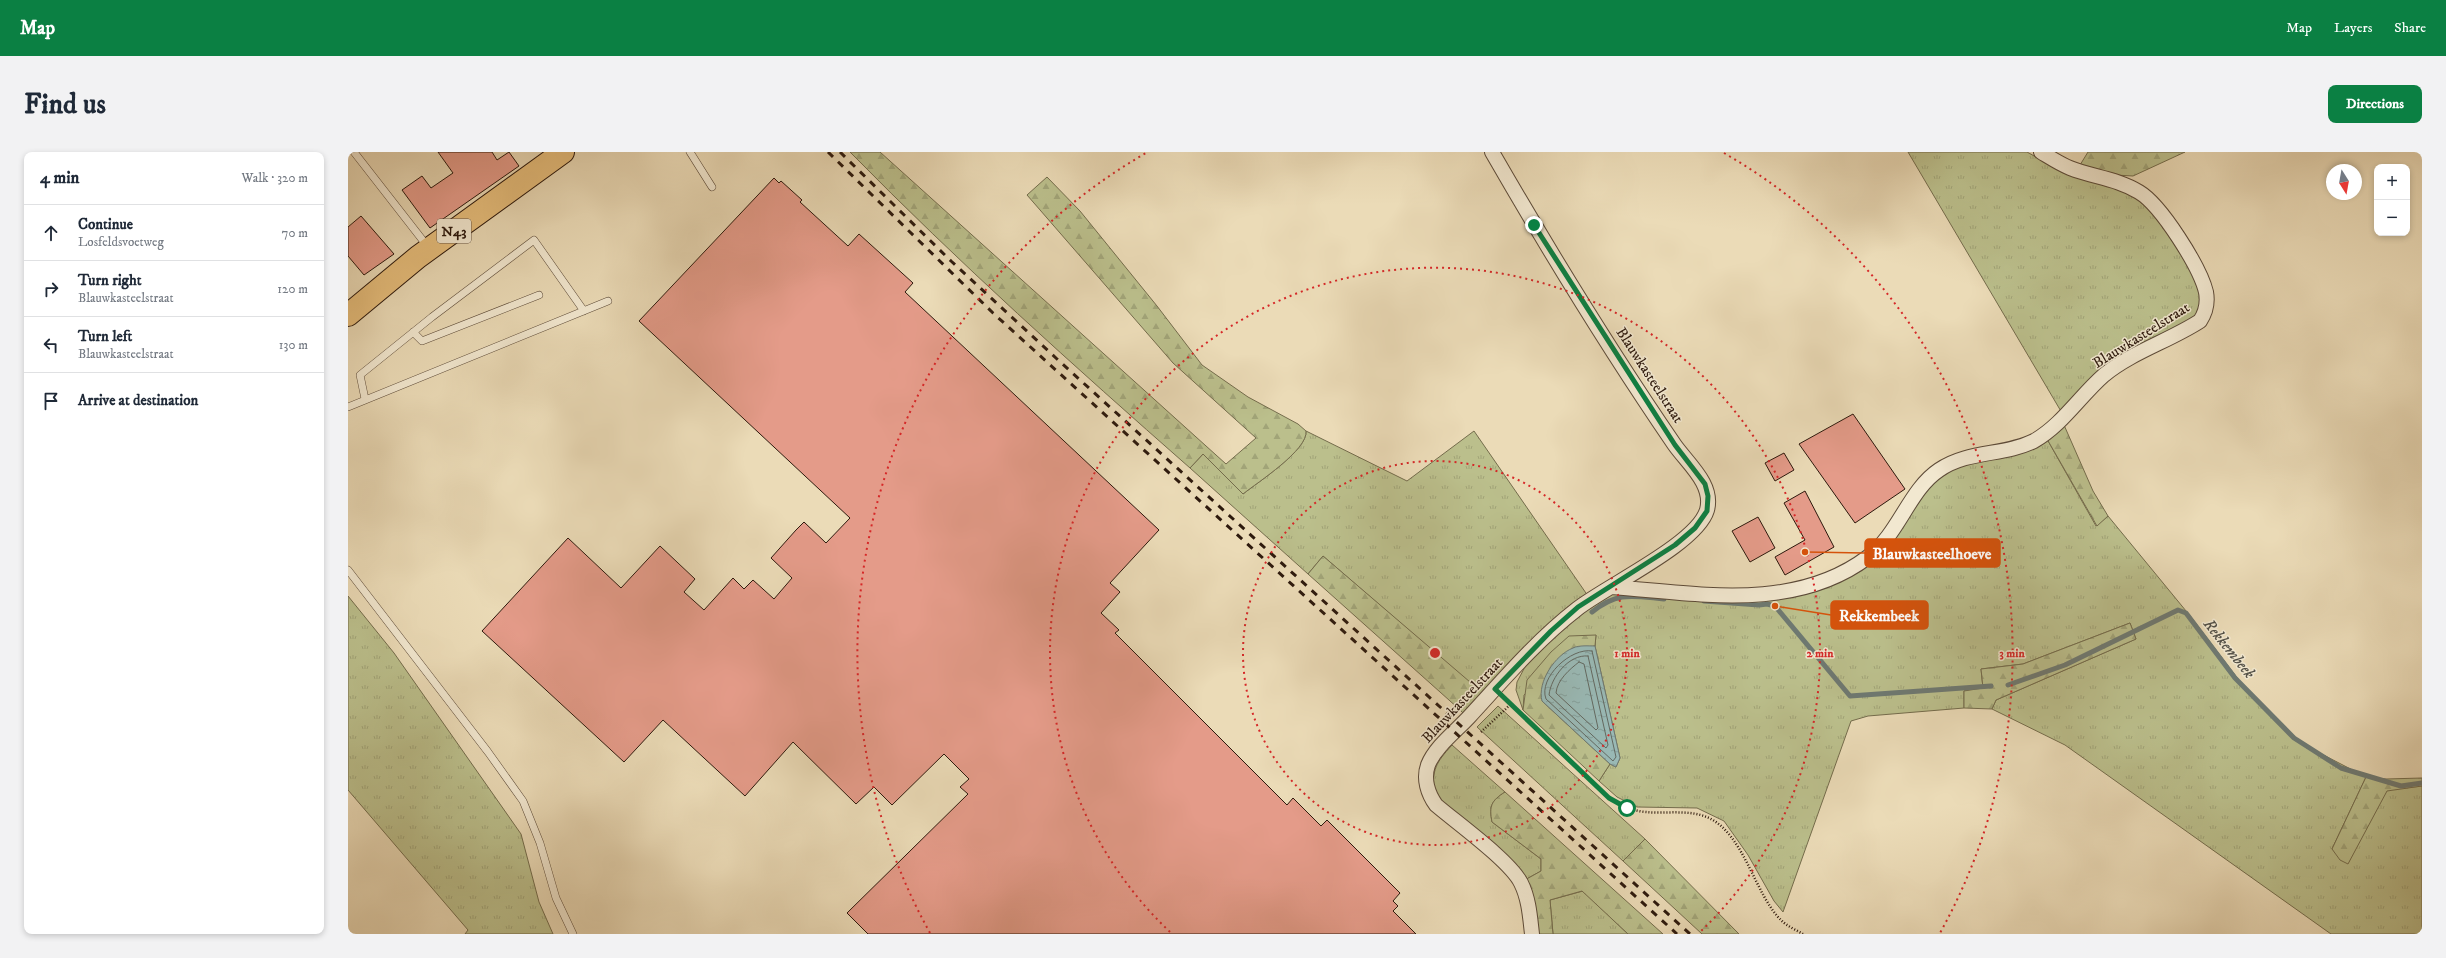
<!DOCTYPE html>
<html lang="en">
<head>
<meta charset="utf-8">
<style>
	:root { --surface:#fff; --page:#f2f2f3; --text:#1f2937; --muted:#747a83; --line:#e0e1e3; --accent:#0b8043 }
	body { margin:0; font-family:"IM FELL DW Pica",serif; background:var(--page); color:var(--text) }
	.controls { position:absolute; right:12px; top:12px; display:grid; overflow:hidden; border-radius:8px; box-shadow:0 2px 6px #0003 }
	.controls button { width:36px; height:36px; display:grid; place-items:center; padding:0; border:0; border-bottom:1px solid var(--line); background:var(--surface); color:var(--text); font:20px sans-serif }
	.compass { position:absolute; left:1978px; top:12px; width:36px; height:36px; border-radius:50%; background:var(--surface); box-shadow:0 2px 6px #0003; rotate:169deg }
	.stop { position:absolute; width:12px; height:12px; margin:-9px; border:3px solid #0b8043; border-radius:50%; background:#fff }
	.stop.end { background:#0b8043; border-color:#fff; box-shadow:0 1px 4px #0008 }
	.list { margin:0; padding:0; list-style:none }
	h2 { display:flex; justify-content:space-between; align-items:center; height:52px; margin:0; padding:0 16px; font-size:17px }
	h2 small { font-size:13px; font-weight:400; color:var(--muted) }
	.list li { display:grid; grid-template-columns:26px 1fr auto; gap:12px; align-items:center; box-sizing:border-box; height:56px; padding:0 16px; border-top:1px solid var(--line) }
	.list b { display:block; font-size:15px; white-space:nowrap }
	.list p { margin:0; font-size:13px; white-space:nowrap; color:var(--muted) }
	.list em { font-size:13px; font-style:normal; color:var(--muted) }
	.icon { flex:none; width:22px; height:22px; fill:none; stroke:currentColor; stroke-width:2; stroke-linecap:round; stroke-linejoin:round }
	.map { position:relative; flex:none; width:2074px; height:782px; overflow:hidden; border-radius:8px }
	header { display:flex; align-items:center; gap:24px; box-sizing:border-box; height:56px; padding:0 20px; background:var(--accent); color:#fff }
	header strong { font-size:19px }
	nav { display:flex; gap:22px; margin-inline-start:auto; font-size:14px }
	.intro { display:flex; align-items:center; justify-content:space-between; box-sizing:border-box; height:96px; padding:0 24px }
	h1 { margin:0; font-size:28px }
	.button { padding:10px 18px; border-radius:8px; background:var(--accent); color:#fff; font-size:14px; font-weight:700 }
	main { display:flex; gap:24px; padding:0 24px }
	aside { flex:1; background:var(--surface); border-radius:8px; box-shadow:0 2px 6px #0003 }
	.map>svg:first-child { display:block }
	.grass { fill:url(#grass-tufts); stroke:#746c4c }
	.forest { fill:url(#forest-firs); stroke:#746c4c }
	.water { fill:url(#water-ripples); stroke:#6e7972 }
	.lines { fill:none; stroke-linecap:round; stroke-linejoin:round }
	.shore { stroke:#636961; stroke-width:1 }
	.stream { stroke:#6e7972; stroke-width:5 }
	.building { fill:#e49b89; stroke:#2d190d }
	.lane-casing { stroke:#5c4a38; stroke-width:8 }
	.street-casing { stroke:#5c4a38; stroke-width:16 }
	.primary-casing { stroke:#2d190d; stroke-width:24 }
	.path { stroke:#2d190d; stroke-width:2.5; stroke-dasharray:1 2; stroke-linecap:butt }
	.lane { stroke:#f2e8d0; stroke-width:7 }
	.street { stroke:#f2e8d0; stroke-width:14 }
	.primary { stroke:#e6be7c; stroke-width:22 }
	.rail { stroke:#2d190d; stroke-width:3; stroke-dasharray:7 7; stroke-linecap:butt }
	.route { stroke:#0b8043; stroke-width:5 }
	.ring { fill:none; stroke:#d62828; stroke-width:2; stroke-dasharray:2 4 }
	.labels { text-anchor:middle; stroke-width:3; stroke-linejoin:round; paint-order:stroke }
	.shield { fill:#f2e8d0; stroke:#685748; stroke-width:1 }
	.shield-label { font-size:14px; font-weight:bold; fill:#2d190d }
	.street-label { font-size:15px; fill:#2d190d; stroke:#f2e8d0 }
	.water-label { font-size:16px; font-style:italic; fill:#535148; stroke:#f2e8d0 }
	.centre { fill:#d62828; stroke:#f2e8d0; stroke-width:2 }
	.ring-label { font-size:12px; text-anchor:middle; font-weight:bold; fill:#d62828; stroke:#f2e8d0; stroke-width:3; stroke-linejoin:round; paint-order:stroke }
	.leader { fill:none; stroke:#d5530c; stroke-width:1.5 }
	.callout-dot { fill:#d5530c; stroke:#f2e8d0; stroke-width:1.5 }
	.callout { fill:#d5530c; stroke:#d5530c; stroke-width:1.5 }
	.callout-label { font-size:16px; text-anchor:middle; font-weight:bold; fill:#fff }
</style>
</head>
<body>
<header>
<strong>Map</strong>
<nav><a>Map</a><a>Layers</a><a>Share</a></nav>
</header>
<div class="intro"><h1>Find us</h1><a class="button">Directions</a></div>
<main>
<aside>
<h2>4 min<small>Walk · 320 m</small></h2>
<ul class="list">
<li><svg class="icon" aria-label="ahead" viewBox="0 0 24 24"><path d="M12 20V5M6 11l6-6 6 6"/></svg><div><b>Continue</b><p>Losfeldsvoetweg</p></div><em>70 m</em></li>
<li><svg class="icon" aria-label="right" viewBox="0 0 24 24"><path d="M7 20v-9h11M14 6l5 5-5 5"/></svg><div><b>Turn right</b><p>Blauwkasteelstraat</p></div><em>120 m</em></li>
<li><svg class="icon" aria-label="left" viewBox="0 0 24 24"><path d="M17 20v-9H6M10 6l-5 5 5 5"/></svg><div><b>Turn left</b><p>Blauwkasteelstraat</p></div><em>130 m</em></li>
<li><svg class="icon" aria-label="arrive" viewBox="0 0 24 24"><path d="M6 21V4h12l-3 4 3 4H6"/></svg><div><b>Arrive at destination</b></div></li>
</ul>
</aside>
<div class="map">
<svg width="2074" height="782" viewBox="0 0 2074 782">
	<defs>
		<pattern id="grass-tufts" width="24" height="20" patternUnits="userSpaceOnUse"><rect width="24" height="20" fill="#bbbf8c"/><path d="M3 7l-1-3M5 7V3M7 7l1-3M15 17l-1-3M17 17v-4M19 17l1-3" fill="none" stroke="#a1a478"/></pattern>
		<pattern id="forest-firs" width="22" height="20" patternUnits="userSpaceOnUse"><rect width="22" height="20" fill="#bbbf8c"/><path d="M5 1l3.5 6h-7zM16 11l3.5 6h-7z" fill="#a1a478"/></pattern>
		<pattern id="water-ripples" width="26" height="14" patternUnits="userSpaceOnUse"><rect width="26" height="14" fill="#99b9b5"/><path d="M2 4q2-2 4 0t4 0M15 11q2-2 4 0t4 0" fill="none" stroke="#849e9a"/></pattern>
	</defs>
	<rect width="100%" height="100%" fill="#ebdbb7"/>
	<filter id="stains"><feTurbulence type="fractalNoise" baseFrequency=".005" numOctaves="4"/><feColorMatrix values="0 0 0 0 .2 0 0 0 0 .09 0 0 0 0 .02 0 0 0 .5 -.17"/></filter>
	<radialGradient id="worn" r=".72"><stop offset=".6" stop-color="#630" stop-opacity="0"/><stop offset="1" stop-color="#630" stop-opacity=".3"/></radialGradient>
	<path class="grass" d="M1560,0H1679L1708,16L1770,34L1801,53L1847,123L1854,142L1851,165L1797,194L1714,261Z
		M958,279L1059,329L1126,279L1240,444L1117,563L1111,557L1129,537L975,404L960,422L842,316L855,302L895,342C910,330 960,298 958,279Z
		M1699,287L1748,374L1760,364L1843,465L1900,540L1934,575L1962,596L2018,625L1984,697L2000,711L2039,638L2074,634V782H1983L1717,593L1644,557L1648,548L1788,487L1782,471L1675,512L1633,517L1635,536L1616,539V556L1520,564L1503,569L1435,760L1426,749L1400,703L1376,669L1349,656L1289,655L1269,645L1251,629L1262,612L1268,615L1272,606L1247,494L1248,483L1176,543L1175,558L1168,538L1169,530L1178,513L1217,472L1262,441L1424,448L1457,441L1528,406L1543,392L1570,348L1597,318Z
		M0,444L46,501L173,682L191,750L205,782H117L120,778L0,638Z
		M1150,554L1297,687L1275,709L1129,575Z
		M1104,593L1157,640C1143,649 1141,654 1144,670L1193,707V719L1175,729L1085,642C1085,616 1087,612 1104,593Z
		M1235,739L1280,782H1205L1202,748Z"/>
	<path class="forest" d="M502,0H532L878,312L908,286L825,211L679,43L699,25L732,59L809,154L854,213L900,245L950,272L958,279C960,298 910,330 895,342L855,302L842,316C726,214 611,111 502,0Z
		M1740,0H1837L1785,24L1767,23L1732,13Z
		M1716,273L1745,339L1760,364L1749,374L1699,287Z
		M975,404L1129,536L1111,557L960,422Z
		M1782,471L1788,487L1648,548L1644,557L1616,556V539L1635,536L1633,517L1675,512Z
		M1248,483L1247,494L1225,496L1194,549L1262,612L1251,629L1175,558L1179,528L1203,500L1221,484Z
		M2018,625L2038,627L2074,626V634L2039,639L2000,712L1992,708L1984,697Z
		M1157,640L1315,782H1280L1234,739L1202,748L1205,782H1186L1175,729L1193,719V707L1144,670C1141,654 1143,649 1157,640Z
		M1297,687L1391,782H1354L1275,709Z"/>
	<path class="water" d="M1247,494L1272,606L1268,615L1262,612L1194,549C1189,530 1207,503 1225,496C1231,493 1241,494 1247,494Z"/>
	<g class="lines">
		<path class="shore" d="M1244,499L1268,605L1265,609L1198,547C1190,526 1223,495 1244,499Z
			M1240,504L1260,593L1258,596L1201,543C1203,525 1221,502 1240,504Z
			M1231,510L1236,512L1250,576L1248,578L1208,541C1209,528 1222,517 1231,510Z"/>
		<path class="stream" d="M1356,449L1411,453L1419,452L1427,454L1502,544L1643,534
			M1244,460C1270,439 1285,444 1316,447
			M1660,533L1717,513L1830,458L1838,461L1887,526L1946,586L1993,616L2053,634L2074,631"/>
	</g>
	<path class="building" d="M90,0H144L149,8L161,0L171,14L82,76L54,38L74,24L83,36L105,21Z
		M426,26L431,31L433,29L454,48L452,50L500,94L511,82L565,131L557,140L811,378L762,431L772,440L753,461L771,478L767,481L939,653L945,646L973,674L979,668L1052,741L1045,749L1050,754L1045,759L1068,782H520L499,761L620,642L612,635L621,627L596,602L544,653L526,635L508,652L445,590L397,644L315,568L276,610L134,479L220,386L273,436L312,394L347,427L336,440L356,458L385,426L396,437L405,428L426,447L444,426L423,406L448,378L456,370L478,391L502,366L291,169Z
		M13,64L46,102L16,123L0,104V75Z
		M1505,262L1557,337L1507,371L1451,292Z
		M1436,301L1446,318L1427,329L1417,311Z
		M1457,339L1486,395L1437,423L1427,405L1457,388L1436,351Z
		M1410,365L1427,396L1402,410L1384,379Z"/>
	<g class="lines">
		<defs>
			<path id="lane" d="M6,0L80,95
				M342,0L364,35
				M65,180L74,189L191,143
				M17,247L12,223L84,165L186,88L236,159
				M0,255L260,149
				M0,418L140,600L175,649L192,691L208,746L225,782"/>
			<path id="street" d="M1144,0C1201,99 1261,197 1326,292C1339,311 1366,332 1359,358C1349,392 1258,434 1229,457C1189,488 1155,528 1121,565C1108,579 1087,595 1080,613C1075,627 1080,642 1088,653C1109,671 1162,709 1173,731C1181,747 1182,765 1184,782
				M1263,435C1348,441 1446,461 1520,405C1551,382 1561,338 1591,318C1620,298 1656,304 1686,289C1714,273 1732,244 1756,223C1784,200 1821,189 1852,169C1858,160 1860,151 1858,140C1852,115 1813,53 1791,40C1770,27 1745,25 1722,16C1712,12 1703,6 1693,0"/>
			<path id="primary" d="M0,163L70,105L215,0"/>
		</defs>
		<use href="#lane" class="lane-casing"/>
		<use href="#street" class="street-casing"/>
		<use href="#primary" class="primary-casing"/>
		<path class="path" d="M1157,547L1261,646C1273,653 1284,659 1298,660C1318,662 1342,657 1361,666C1397,683 1407,744 1434,769C1439,774 1448,778 1455,782
			M1133,580L1163,552"/>
		<use href="#lane" class="lane"/>
		<use href="#street" class="street"/>
		<use href="#primary" class="primary"/>
		<path class="rail" d="M480,0L645,161L1329,782
			M492,0L603,109L709,207L1342,782"/>
	</g>
	<g class="lines">
		<path class="route" d="M1186,73L1327,293L1357,332L1360,344L1359,359L1347,376L1327,393L1230,455L1203,479L1147,537L1261,646L1279,656"/>
	</g>
	<g class="ring">
		<circle cx="1087" cy="501" r="192"/>
		<path d="M822 780A385 385 0 1 1 1352 780"/>
		<path d="M582 781A577 577 0 0 1 798 1M1376 1A577 577 0 0 1 1592 781"/>
	</g>
	<g class="labels">
		<rect class="shield" x="89" y="67" width="34" height="24" rx="3"/>
		<g class="shield-label">
			<text x="106" y="84">N43</text>
		</g>
		<g class="street-label">
			<text transform="translate(1793 183) rotate(-32)" y="5">Blauwkasteelstraat</text>
			<text transform="translate(1302 223) rotate(57)" y="5">Blauwkasteelstraat</text>
			<text transform="translate(1114 548) rotate(-47)" y="5">Blauwkasteelstraat</text>
		</g>
		<g class="water-label">
			<text transform="translate(1882 496) rotate(51)" y="6">Rekkembeek</text>
		</g>
	</g>
	<circle cx="1087" cy="501" r="6" class="centre"/>
	<g class="ring-label">
		<text x="1279" y="505">1 min</text>
		<text x="1472" y="505">2 min</text>
		<text x="1664" y="505">3 min</text>
	</g>
	<path class="leader" d="M1457 400L1517 401M1427 454L1483 463"/>
	<g class="callout-dot">
		<circle cx="1457" cy="400" r="4"/>
		<circle cx="1427" cy="454" r="4"/>
	</g>
	<g class="callout">
		<rect x="1517" y="387" width="135" height="28" rx="4"/>
		<rect x="1483" y="449" width="97" height="28" rx="4"/>
	</g>
	<g class="callout-label">
		<text x="1584" y="407">Blauwkasteelhoeve</text>
		<text x="1531" y="469">Rekkembeek</text>
	</g>
	<rect width="100%" height="100%" filter="url(#stains)"/>
	<rect width="100%" height="100%" fill="url(#worn)"/>
</svg>
<div class="controls">
<button>+</button>
<button>−</button>
</div>
<svg class="compass" viewBox="-18 -18 36 36"><path d="M0-13l5 13h-10z" fill="#e53935"/><path d="M0 13l5-13h-10z" fill="#747a83"/></svg>
<div class="stop" style="left:1279px;top:656px"></div>
<div class="stop end" style="left:1186px;top:73px"></div>
</div>
</main>
</body>
</html>
